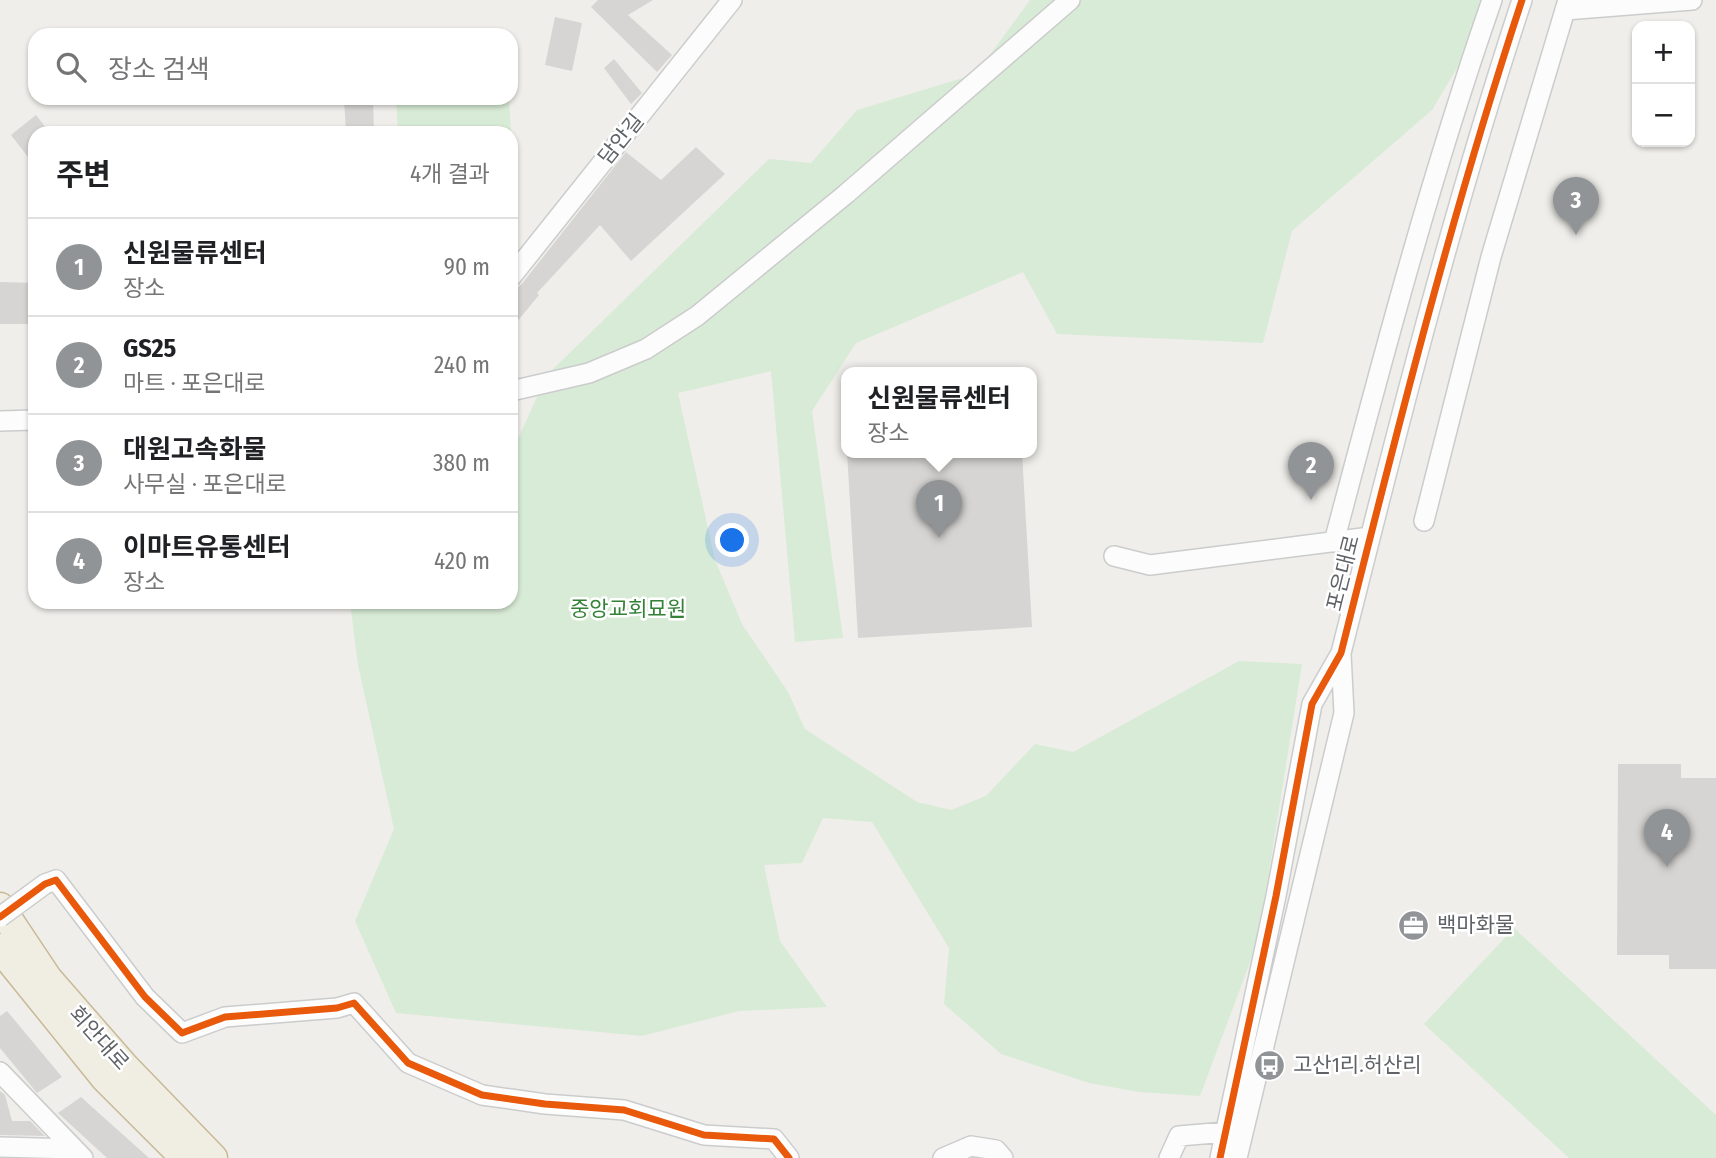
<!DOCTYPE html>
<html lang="ko">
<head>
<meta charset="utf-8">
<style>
	:root { --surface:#fff; --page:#f2f2f2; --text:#202124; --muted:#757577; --line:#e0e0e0; --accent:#919496 }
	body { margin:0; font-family:"Fira Sans Condensed","Noto Sans KR",sans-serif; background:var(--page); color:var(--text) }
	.controls { position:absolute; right:21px; top:21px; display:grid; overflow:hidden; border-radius:14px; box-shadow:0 2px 5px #0004 }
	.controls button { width:63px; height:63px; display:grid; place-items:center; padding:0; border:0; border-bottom:2px solid var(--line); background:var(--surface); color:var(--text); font:35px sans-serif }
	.you { position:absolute; left:733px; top:541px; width:24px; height:24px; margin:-18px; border:5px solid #fff; border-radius:50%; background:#1a73e8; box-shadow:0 0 0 10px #1a73e833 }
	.badge { display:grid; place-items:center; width:46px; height:46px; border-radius:50%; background:var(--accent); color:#fff; font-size:23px; font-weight:700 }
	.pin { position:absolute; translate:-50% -58px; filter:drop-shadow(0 2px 4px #0008) }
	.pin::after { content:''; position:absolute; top:37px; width:24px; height:21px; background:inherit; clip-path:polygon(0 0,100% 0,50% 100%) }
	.popup { position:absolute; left:841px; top:367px; width:196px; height:91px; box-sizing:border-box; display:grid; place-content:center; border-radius:14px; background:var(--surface); filter:drop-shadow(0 2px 5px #0005); font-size:23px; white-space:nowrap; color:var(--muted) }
	.popup b { font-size:26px; color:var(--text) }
	.popup::after { content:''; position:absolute; left:50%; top:100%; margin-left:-14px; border:14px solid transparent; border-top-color:var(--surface) }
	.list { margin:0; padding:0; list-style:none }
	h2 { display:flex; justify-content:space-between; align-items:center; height:91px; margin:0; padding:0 28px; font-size:30px }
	h2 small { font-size:23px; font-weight:400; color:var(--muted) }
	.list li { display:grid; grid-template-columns:46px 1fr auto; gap:21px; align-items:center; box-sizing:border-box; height:98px; padding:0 28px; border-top:2px solid var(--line) }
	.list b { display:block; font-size:26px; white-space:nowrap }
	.list p { margin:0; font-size:23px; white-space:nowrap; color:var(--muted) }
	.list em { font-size:23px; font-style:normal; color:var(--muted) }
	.icon { flex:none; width:38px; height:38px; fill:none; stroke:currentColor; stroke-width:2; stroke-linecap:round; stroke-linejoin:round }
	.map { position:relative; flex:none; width:1716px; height:1158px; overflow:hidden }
	.search { position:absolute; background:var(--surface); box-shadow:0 2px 5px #0004; left:28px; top:28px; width:490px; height:77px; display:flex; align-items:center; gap:18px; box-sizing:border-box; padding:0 24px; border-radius:21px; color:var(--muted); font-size:26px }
	.panel { position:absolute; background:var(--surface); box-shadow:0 2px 5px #0004; left:28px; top:126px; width:490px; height:483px; border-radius:21px }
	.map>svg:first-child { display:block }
	.green { fill:#d8ebd6 }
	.building { fill:#d6d5d3 }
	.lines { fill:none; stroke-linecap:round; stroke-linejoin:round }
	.minor-casing { stroke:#cbcccc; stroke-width:22 }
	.highway-casing { stroke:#c8b996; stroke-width:31 }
	.minor { stroke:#fdfcfc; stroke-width:19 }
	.highway { stroke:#f0ede3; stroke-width:28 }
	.minor-bridge-casing { stroke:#cbcccc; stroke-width:22; stroke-linecap:butt }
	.minor-bridge { stroke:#fdfcfc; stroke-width:19 }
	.cycleway-casing { stroke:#fff; stroke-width:11 }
	.cycleway { stroke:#e8590c; stroke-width:7 }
	.labels { text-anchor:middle; stroke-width:5; stroke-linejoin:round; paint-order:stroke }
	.street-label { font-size:21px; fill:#5f6368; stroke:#fff }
	.park-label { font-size:21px; fill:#348238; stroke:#fff }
	.poi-label { font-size:21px; fill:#5f6368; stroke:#fff; text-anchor:start }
</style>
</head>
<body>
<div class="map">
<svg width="1716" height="1158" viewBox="0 0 1716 1158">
	<rect width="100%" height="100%" fill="#efeeea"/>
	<path class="green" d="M1030,0H1484L1466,53L1432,110L1292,231L1263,343L1057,334L1023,272L856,343L812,411L843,638L795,642L771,371L678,393L715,560L742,624L788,692L805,729L917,802L951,810L986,796L1035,744L1073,752L1239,661L1302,664L1258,941L1200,1096L1139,1092L1089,1083L1001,1054L944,1004L949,948L872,822L823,818L802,863L764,865L780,941L827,1007L739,1011L642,1036L396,1013L355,921L394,829L358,665L350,602H511V454L547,375L769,159L811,163L857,110L976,74Z
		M396,98H509L516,214H511V133H398Z
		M1514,928L1716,1115V1158H1569L1424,1024Z"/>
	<path class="building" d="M598,0H653L628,15L672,55L657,72L591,7Z
		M555,17L582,23L572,71L545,65Z
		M614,59L642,93L631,104L604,68Z
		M344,98H373L374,133H346Z
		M36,115L50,133H35V166L11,135Z
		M696,147L725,174L631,261L600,225L537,293L539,295L511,329V292L521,285L626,152L661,180Z
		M0,282L35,283V324H0Z
		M847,452H1022L1032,627L858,638Z
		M1618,764H1681V778H1716V969H1669V955H1617Z
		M7,1011L62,1077L37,1093L0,1048V1016Z
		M0,1091L5,1095L12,1121H30L45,1136L0,1135Z
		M81,1097L149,1158H107L58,1113Z"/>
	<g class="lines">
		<defs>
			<path id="minor" d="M1565,10L1692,0
				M511,277L732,0
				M511,391L589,373L646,349L697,316L846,194L1070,0
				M0,421L35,420
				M1424,521L1491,257L1568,0
				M1334,542C1382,360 1430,178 1492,0
				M1114,556L1150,565L1370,537
				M45,884L56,880L145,997L182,1033L225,1017L337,1008L354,1003L408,1063L482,1095L545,1104L624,1110L704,1135L774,1139L789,1158
				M0,1072L83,1158
				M0,1147L74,1149
				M943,1158L971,1146L996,1150L1003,1158
				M1169,1158L1179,1136L1226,1132
				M1220,1158L1276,896L1312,704L1341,653C1396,434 1451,215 1522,0
				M1237,1158L1344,713L1341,654"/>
			<path id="highway" d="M0,907L48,979L124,1066L213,1158
				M0,948L105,1078L185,1158"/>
		</defs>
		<use href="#minor" class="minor-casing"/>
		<use href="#highway" class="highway-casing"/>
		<use href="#minor" class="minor"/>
		<use href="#highway" class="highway"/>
		<defs>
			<path id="minor-bridge" d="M0,917L45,884"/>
		</defs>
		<use href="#minor-bridge" class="minor-bridge-casing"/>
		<use href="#minor-bridge" class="minor-bridge"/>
		<defs>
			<path id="cycleway" d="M0,917L45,884L56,880L145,997L182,1033L225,1017L337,1008L354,1003L408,1063L482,1095L545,1104L624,1110L704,1135L774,1139L789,1158
				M1220,1158L1276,896L1312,704L1341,653C1396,434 1451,215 1522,0"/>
		</defs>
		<use href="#cycleway" class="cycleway-casing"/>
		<use href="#cycleway" class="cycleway"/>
	</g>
	<defs>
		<symbol id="office-disc" viewBox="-11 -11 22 22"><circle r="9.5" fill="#919496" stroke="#fff"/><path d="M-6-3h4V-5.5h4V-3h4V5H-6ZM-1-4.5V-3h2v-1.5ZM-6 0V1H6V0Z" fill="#fff"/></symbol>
		<symbol id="bus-disc" viewBox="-11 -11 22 22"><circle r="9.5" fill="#919496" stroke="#fff"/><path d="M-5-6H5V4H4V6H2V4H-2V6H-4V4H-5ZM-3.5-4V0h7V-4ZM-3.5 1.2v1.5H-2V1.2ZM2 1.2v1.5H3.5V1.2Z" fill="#fff"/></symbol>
	</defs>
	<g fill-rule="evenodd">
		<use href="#office-disc" x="1396" y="908" width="35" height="35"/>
		<use href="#bus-disc" x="1252" y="1048" width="35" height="35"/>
	</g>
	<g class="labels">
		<g class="street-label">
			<text transform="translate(621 139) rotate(-51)" y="7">담안길</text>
			<text transform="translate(1343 573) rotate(-76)" y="7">포은대로</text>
			<text transform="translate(99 1038) rotate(48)" y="7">회안대로</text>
		</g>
		<g class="park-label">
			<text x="628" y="616">중앙교회묘원</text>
		</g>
		<g class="poi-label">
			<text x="1437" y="932">백마화물</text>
			<text x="1293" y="1072">고산1리.허산리</text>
		</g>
	</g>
</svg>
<div class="controls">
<button>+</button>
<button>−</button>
</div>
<div class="you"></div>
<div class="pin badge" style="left:939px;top:538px">1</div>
<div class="popup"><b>신원물류센터</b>장소</div>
<div class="pin badge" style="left:1311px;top:500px">2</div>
<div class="pin badge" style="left:1576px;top:235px">3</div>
<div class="pin badge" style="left:1667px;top:867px">4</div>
<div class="search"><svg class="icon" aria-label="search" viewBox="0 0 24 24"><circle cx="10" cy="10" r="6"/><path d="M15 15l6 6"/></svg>장소 검색</div>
<section class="panel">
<h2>주변<small>4개 결과</small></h2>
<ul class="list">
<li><span class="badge">1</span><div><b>신원물류센터</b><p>장소</p></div><em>90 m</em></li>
<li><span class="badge">2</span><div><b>GS25</b><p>마트 · 포은대로</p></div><em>240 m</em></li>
<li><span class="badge">3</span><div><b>대원고속화물</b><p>사무실 · 포은대로</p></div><em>380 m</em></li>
<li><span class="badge">4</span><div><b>이마트유통센터</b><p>장소</p></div><em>420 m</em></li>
</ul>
</section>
</div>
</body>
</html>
